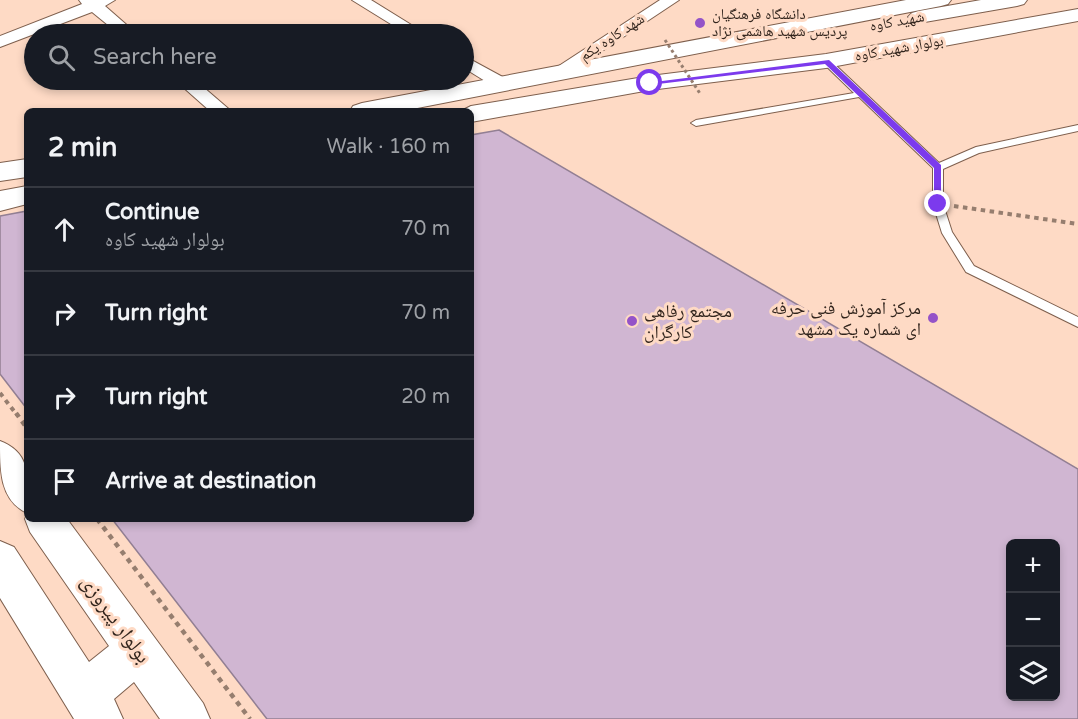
<!DOCTYPE html>
<html lang="en">
<head>
<meta charset="utf-8">
<style>
	:root { --surface:#171b24; --page:#20242c; --text:#f1f3f6; --muted:#9ea1a6; --line:#363941 }
	body { margin:0; font-family:"Varela Round","Noto Naskh Arabic",sans-serif; background:var(--page); color:var(--text) }
	.controls { position:absolute; right:18px; bottom:18px; display:grid; overflow:hidden; border-radius:9px; box-shadow:0 3px 9px #0003 }
	.controls button { width:54px; height:54px; display:grid; place-items:center; padding:0; border:0; border-bottom:2px solid var(--line); background:var(--surface); color:var(--text); font:30px sans-serif }
	.stop { position:absolute; width:18px; height:18px; margin:-14px; border:4px solid #7c3aed; border-radius:50%; background:#fff }
	.stop.end { background:#7c3aed; border-color:#fff; box-shadow:0 2px 6px #0008 }
	.list { margin:0; padding:0; list-style:none }
	h2 { display:flex; justify-content:space-between; align-items:center; height:78px; margin:0; padding:0 24px; font-size:26px }
	h2 small { font-size:20px; font-weight:400; color:var(--muted) }
	.list li { display:grid; grid-template-columns:39px 1fr auto; gap:18px; align-items:center; box-sizing:border-box; height:84px; padding:0 24px; border-top:2px solid var(--line) }
	.list b { display:block; font-size:22px; white-space:nowrap }
	.list p { margin:0; font-size:20px; white-space:nowrap; color:var(--muted) }
	.list em { font-size:20px; font-style:normal; color:var(--muted) }
	.icon { flex:none; width:33px; height:33px; fill:none; stroke:currentColor; stroke-width:2; stroke-linecap:round; stroke-linejoin:round }
	.map { position:relative; flex:none; width:1078px; height:719px; overflow:hidden }
	.search { position:absolute; background:var(--surface); box-shadow:0 3px 9px #0003; left:24px; top:24px; width:450px; height:66px; display:flex; align-items:center; gap:15px; box-sizing:border-box; padding:0 21px; border-radius:33px; color:var(--muted); font-size:22px }
	.panel { position:absolute; background:var(--surface); box-shadow:0 3px 9px #0003; left:24px; top:108px; width:450px; height:414px; border-radius:9px }
	.map>svg:first-child { display:block }
	.building { fill:#d0b6d2; stroke:#927f93; stroke-width:1.5; fill-rule:evenodd }
	.lines { fill:none; stroke-linecap:round; stroke-linejoin:round }
	.service-casing { stroke:#7e5f4d; stroke-width:2 }
	.minor-casing { stroke:#7e5f4d; stroke-width:2 }
	.primary-casing { stroke:#7e5f4d; stroke-width:2 }
	.path-far1 { stroke:#967e6f; stroke-width:4; stroke-dasharray:4.5 4.5; stroke-linecap:butt }
	.path { stroke:#967e6f; stroke-width:4.5; stroke-dasharray:5 5; stroke-linecap:butt }
	.service { fill:#fff; fill-rule:evenodd }
	.minor { fill:#fff; fill-rule:evenodd }
	.primary { fill:#fff; fill-rule:evenodd }
	.path-bridge { stroke:#967e6f; stroke-width:3; stroke-dasharray:3 3; stroke-linecap:butt }
	.route { fill:#7c3aed }
	.poi-dot { fill:#9453c8; stroke:#fedac5; stroke-width:2 }
	.labels { text-anchor:middle; stroke-width:6; stroke-linejoin:round; paint-order:stroke }
	.far-poi-label { font-size:15px; fill:#32251d; stroke:#fedac5; text-anchor:start }
	.far-street-label { font-size:15px; fill:#32251d; stroke:#fedac5 }
	.poi-label { font-size:18px; fill:#32251d; stroke:#fedac5; text-anchor:end }
	.near-street-label { font-size:21px; fill:#32251d; stroke:#fedac5 }
</style>
</head>
<body>
<div class="map">
<svg width="1078" height="719" viewBox="0 0 1078 719">
	<rect width="100%" height="100%" fill="#fedac5"/>
	<path class="building" d="M499,130L1078,469V719H267L112,519H471V135ZM1011,543H1056V696H1011Z
		M27,211V409L0,374V216Z"/>
	<g class="lines">
		<defs>
			<path id="service" d="M823,59H829L939,163L976,147L1078,125V131L979,153L943,169V204L952,232L974,266L1078,317V327L966,272L942,233L933,204V168L859,97L696,126L691,123L696,120L854,93L823,63Z"/>
			<path id="minor" d="M79,0H115L105,6L137,34H119L92,12L0,47V36L82,4Z
				M352,0H371L426,34H407Z
				M660,0H679L560,79H548L545,75Z
				M464,56L510,81L513,85L510,89H498L464,68Z
				M175,80H195L231,111H210Z"/>
			<path id="primary" d="M906,0H951L948,4L941,6L402,111H350L353,106L362,103Z
				M981,0H1027L1024,4L1017,6L919,23L912,21L908,17L912,13L919,11Z
				M1078,9V21L826,68L650,90L471,122V111H461L471,106L650,76L826,54Z
				M27,159V177L0,181V163Z
				M27,186V204L0,211V191Z
				M0,441C34,454 27,482 27,513C0,500 0,472 0,441Z
				M27,514V519H67L203,703L210,719H160L134,682L114,699L123,719H74L0,598V541L14,547L89,662L109,646L30,532L25,519Z"/>
		</defs>
		<use href="#service" class="service-casing"/>
		<use href="#minor" class="minor-casing"/>
		<use href="#primary" class="primary-casing"/>
		<path class="path-far1" d="M954,206L1078,224
			M0,393L17,415"/>
		<path class="path" d="M16,413L27,428
			M97,519L250,719"/>
		<use href="#service" class="service"/>
		<use href="#minor" class="minor"/>
		<use href="#primary" class="primary"/>
		<path class="path-bridge" d="M665,40L701,95"/>
	</g>
	<path class="route" d="M829,60L941,165V206L934,204V168L825,64L650,85L646,83Z"/>
	<g class="poi-dot">
		<circle cx="700" cy="23" r="6"/>
		<circle cx="933" cy="318" r="6"/>
		<circle cx="632" cy="321" r="6"/>
	</g>
	<g class="labels">
		<g class="far-poi-label">
			<text x="712" y="19">دانشگاه فرهنگیان<tspan x="712" dy="17">پردیس شهید هاشمی نژاد</tspan></text>
		</g>
		<g class="far-street-label">
			<text transform="translate(897 21) rotate(-10)" y="5">شهید کاوه</text>
			<text transform="translate(612 37) rotate(-33)" y="5">شهد کاوه یکم</text>
			<text transform="translate(899 48) rotate(-10)" y="5">بولوار شهید کاوه</text>
		</g>
		<g class="poi-label">
			<text x="921" y="314">مرکز آموزش فنی حرفه<tspan x="921" dy="21">ای شماره یک مشهد</tspan></text>
			<text x="644" y="317" text-anchor="start">مجتمع رفاهی<tspan x="644" dy="21">کارگران</tspan></text>
		</g>
		<g class="near-street-label">
			<text transform="translate(116 619) rotate(54)" y="7">بولوار پیروزی</text>
		</g>
	</g>
</svg>
<div class="controls">
<button>+</button>
<button>−</button>
<button><svg class="icon" aria-label="layers" viewBox="0 0 24 24"><path d="M12 4l9 5-9 5-9-5zM3 14l9 5 9-5"/></svg></button>
</div>
<div class="stop" style="left:650px;top:83px"></div>
<div class="stop end" style="left:938px;top:204px"></div>
<div class="search"><svg class="icon" aria-label="search" viewBox="0 0 24 24"><circle cx="10" cy="10" r="6"/><path d="M15 15l6 6"/></svg>Search here</div>
<section class="panel">
<h2>2 min<small>Walk · 160 m</small></h2>
<ul class="list">
<li><svg class="icon" aria-label="ahead" viewBox="0 0 24 24"><path d="M12 20V5M6 11l6-6 6 6"/></svg><div><b>Continue</b><p>بولوار شهید کاوه</p></div><em>70 m</em></li>
<li><svg class="icon" aria-label="right" viewBox="0 0 24 24"><path d="M7 20v-9h11M14 6l5 5-5 5"/></svg><div><b>Turn right</b></div><em>70 m</em></li>
<li><svg class="icon" aria-label="right" viewBox="0 0 24 24"><path d="M7 20v-9h11M14 6l5 5-5 5"/></svg><div><b>Turn right</b></div><em>20 m</em></li>
<li><svg class="icon" aria-label="arrive" viewBox="0 0 24 24"><path d="M6 21V4h12l-3 4 3 4H6"/></svg><div><b>Arrive at destination</b></div></li>
</ul>
</section>
</div>
</body>
</html>
